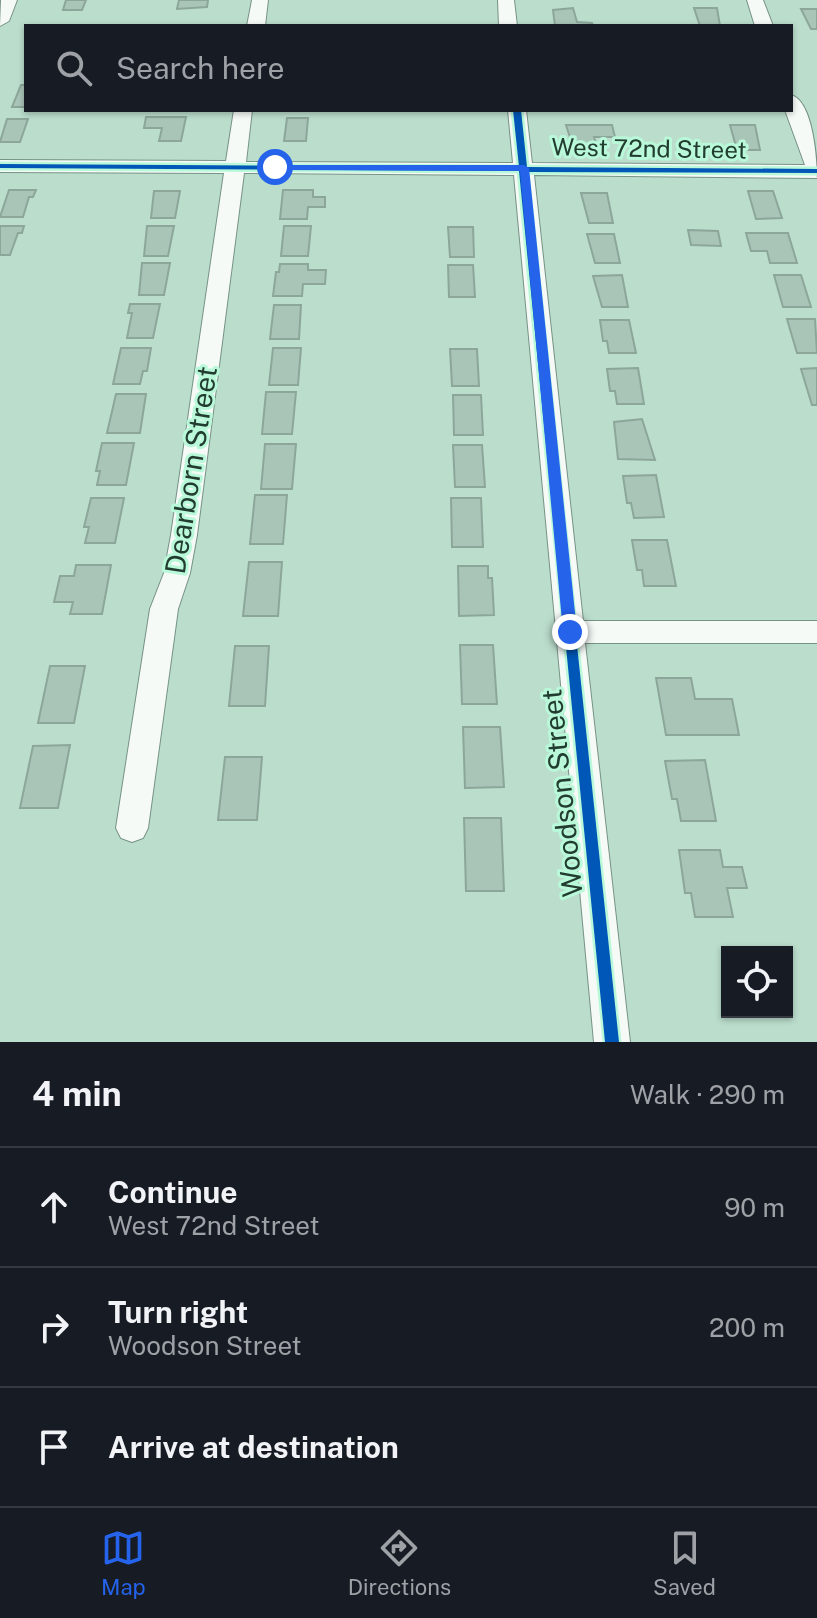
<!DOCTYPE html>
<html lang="en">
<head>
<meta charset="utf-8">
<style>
	:root { --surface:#171b24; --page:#242831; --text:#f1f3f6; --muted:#9ea1a6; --line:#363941; --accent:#2563eb }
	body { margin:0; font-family:"Public Sans",sans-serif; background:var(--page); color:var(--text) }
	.controls { position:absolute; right:24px; bottom:24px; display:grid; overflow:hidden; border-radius:0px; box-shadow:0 2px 6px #0004 }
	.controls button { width:72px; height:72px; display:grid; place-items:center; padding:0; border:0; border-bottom:2px solid var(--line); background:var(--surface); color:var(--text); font:40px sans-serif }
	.stop { position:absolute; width:24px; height:24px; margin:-18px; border:6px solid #2563eb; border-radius:50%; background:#fff }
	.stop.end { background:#2563eb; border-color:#fff; box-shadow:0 2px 8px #0008 }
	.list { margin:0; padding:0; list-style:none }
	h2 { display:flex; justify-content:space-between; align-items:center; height:104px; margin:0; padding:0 32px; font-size:34px }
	h2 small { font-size:26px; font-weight:400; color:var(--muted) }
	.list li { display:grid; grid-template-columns:52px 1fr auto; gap:24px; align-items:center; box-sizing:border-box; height:120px; padding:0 32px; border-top:2px solid var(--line) }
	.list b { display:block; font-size:30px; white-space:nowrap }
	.list p { margin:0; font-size:26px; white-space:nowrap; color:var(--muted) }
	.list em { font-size:26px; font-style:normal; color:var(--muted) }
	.icon { flex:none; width:44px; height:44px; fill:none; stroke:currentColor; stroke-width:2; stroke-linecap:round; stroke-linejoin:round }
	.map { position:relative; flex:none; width:817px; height:1042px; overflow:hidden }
	.search { position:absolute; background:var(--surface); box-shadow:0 2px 6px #0004; left:24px; right:24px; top:24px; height:88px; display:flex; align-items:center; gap:20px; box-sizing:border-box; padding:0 28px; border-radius:0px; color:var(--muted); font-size:30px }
	.sheet { height:464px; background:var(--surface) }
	nav { display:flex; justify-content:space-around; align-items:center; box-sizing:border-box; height:112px; border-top:2px solid var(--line); background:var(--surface); font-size:22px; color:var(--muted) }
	nav a { display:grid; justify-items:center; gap:4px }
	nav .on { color:var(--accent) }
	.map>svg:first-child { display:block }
	.building { fill:#a9c5b8; stroke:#8ca79a; stroke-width:2 }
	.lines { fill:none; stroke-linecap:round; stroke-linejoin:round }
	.minor-casing { stroke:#779286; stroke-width:2 }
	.minor { fill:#f5faf7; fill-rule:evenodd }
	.cycleway-casing { stroke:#b9f9da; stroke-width:5 }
	.cycleway { fill:#0057b8; fill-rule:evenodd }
	.route { fill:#2563eb }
	.labels { text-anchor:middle; stroke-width:6; stroke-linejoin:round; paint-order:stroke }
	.far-street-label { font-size:24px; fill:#223c30; stroke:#b9f9da }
	.street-label { font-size:28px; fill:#223c30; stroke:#b9f9da }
</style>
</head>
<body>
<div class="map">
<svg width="817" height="1042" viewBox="0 0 817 1042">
	<rect width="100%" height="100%" fill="#bdc"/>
	<path class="building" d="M66,0H86L82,10H63Z
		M179,0H208L207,7L177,9Z
		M573,8L577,22L592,23L593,26H555L553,10Z
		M694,8H717L720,26H700Z
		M801,9H817V29H811Z
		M21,85H26V107H12Z
		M146,117H186L181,141H159L162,128H144Z
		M287,118H308L306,141H284Z
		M7,119H28L20,142H0Z
		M566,125H612L615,137H594L598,150H574Z
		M730,125H755L760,150H737Z
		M9,190H36L33,197H29L23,217H0Z
		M283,190H313V197H325V207H308L307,219H280Z
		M154,191H180L175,218H151Z
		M748,191H773L782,218L756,219Z
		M581,193H607L613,223H589Z
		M0,226H24L22,233H18L10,255H0Z
		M147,226H174L168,256H144Z
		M284,226H311L308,256H281Z
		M448,227H473L474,257H450Z
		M688,230L718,231L721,246L691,245Z
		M746,233H788L797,263H770L767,251H751Z
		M587,234H614L620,263H595Z
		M142,263H170L164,295H139Z
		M280,264H308V270H326L325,284H303L302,296H273L276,272H279Z
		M448,265H473L475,297H449Z
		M622,275L628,307H602L593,276Z
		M774,275H801L811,307H783Z
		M130,304H160L153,338H127L132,313H128Z
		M274,305H301L299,339H270Z
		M787,319H815L817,353H797Z
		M600,320H629L636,353H609L607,341H603Z
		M121,348H151L147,371H143L140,384H113Z
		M273,348H301L298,385H269Z
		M450,349H477L479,386H452Z
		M638,368L644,404H617L615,391H610L607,369Z
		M817,368V405H812L801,369Z
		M266,392H296L292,434H262Z
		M116,394H146L140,433H107Z
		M453,395H481L483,435H454Z
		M642,419L655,460L618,459L614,422Z
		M102,443H134L126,485H97L100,471H96Z
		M265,444H296L292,489H261Z
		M453,445H482L485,487H455Z
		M656,475L664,517L634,518L631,503H627L623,476Z
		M255,495H287L283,544H250Z
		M91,498H124L115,543H85L89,527H84Z
		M451,498H481L483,547H452Z
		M632,540H667L676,586H644L642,570H637Z
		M249,562H282L278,616H243Z
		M76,565H111L102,614H70L73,602H54L60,576H74Z
		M458,566H488V578H492L494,615L459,616Z
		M460,645H493L497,704H462Z
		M235,646H269L265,706H229Z
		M50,666H85L74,723H38Z
		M656,678H691L695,699H732L739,735H666Z
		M463,727H500L504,787L465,788Z
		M70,745L58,808H20L33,746Z
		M225,757H262L257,820H218Z
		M705,760L716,821H681L677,799H672L665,761Z
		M464,818H501L504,891H466Z
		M679,850H720L723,867H742L747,888H727L733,917H695L691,893H685Z"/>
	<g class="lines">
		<defs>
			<path id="minor" d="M1,0H17L9,21L0,26Z
				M252,0H268L265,26H247Z
				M498,0H514L517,26H499Z
				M747,0H763L773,26H755Z
				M791,95C813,101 817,159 817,178L534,175L583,621H817V643H585L630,1042H594L514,175L244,173L197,535L190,573L178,609L148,828L143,838L132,842L121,838L116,828L150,609L164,573L171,535L224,173L0,172V160L226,161L234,110H252L246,162L513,163L508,110H526L532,163L805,165L785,110H791Z"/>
		</defs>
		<use href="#minor" class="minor-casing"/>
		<use href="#minor" class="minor"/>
		<defs>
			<path id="cycleway" d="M513,110H521L527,167L817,169V173L527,172L619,1042H605L519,171L0,168V164L519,167Z"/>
		</defs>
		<use href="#cycleway" class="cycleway-casing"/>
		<use href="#cycleway" class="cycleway"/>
	</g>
	<path class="route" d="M272,165H524L529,168L577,632L575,636H565L563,632L520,171L275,170Z"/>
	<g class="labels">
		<g class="far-street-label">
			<text transform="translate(649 149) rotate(1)" y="8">West 72nd Street</text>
		</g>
		<g class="street-label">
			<text transform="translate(191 470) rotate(-81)" y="10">Dearborn Street</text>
			<text transform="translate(562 793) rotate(-96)" y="10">Woodson Street</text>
		</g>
	</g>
</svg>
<div class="controls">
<button><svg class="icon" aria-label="locate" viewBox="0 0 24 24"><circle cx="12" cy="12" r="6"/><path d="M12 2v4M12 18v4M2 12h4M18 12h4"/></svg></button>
</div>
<div class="stop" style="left:275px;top:167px"></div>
<div class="stop end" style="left:570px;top:632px"></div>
<div class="search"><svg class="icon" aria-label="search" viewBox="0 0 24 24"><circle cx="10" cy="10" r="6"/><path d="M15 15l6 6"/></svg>Search here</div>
</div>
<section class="sheet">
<h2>4 min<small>Walk · 290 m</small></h2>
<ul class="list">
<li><svg class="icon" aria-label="ahead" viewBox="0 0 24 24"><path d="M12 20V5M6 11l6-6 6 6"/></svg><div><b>Continue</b><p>West 72nd Street</p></div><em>90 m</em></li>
<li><svg class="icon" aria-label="right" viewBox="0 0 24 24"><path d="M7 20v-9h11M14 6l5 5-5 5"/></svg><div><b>Turn right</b><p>Woodson Street</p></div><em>200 m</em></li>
<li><svg class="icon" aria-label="arrive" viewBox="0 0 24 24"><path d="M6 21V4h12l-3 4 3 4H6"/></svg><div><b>Arrive at destination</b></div></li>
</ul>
</section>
<nav>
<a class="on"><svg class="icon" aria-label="map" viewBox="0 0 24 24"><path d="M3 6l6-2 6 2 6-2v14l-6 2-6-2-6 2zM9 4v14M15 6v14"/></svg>Map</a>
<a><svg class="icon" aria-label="directions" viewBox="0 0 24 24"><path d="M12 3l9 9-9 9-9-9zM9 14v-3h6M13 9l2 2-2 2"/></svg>Directions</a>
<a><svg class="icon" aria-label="saved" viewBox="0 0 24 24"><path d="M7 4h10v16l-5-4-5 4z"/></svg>Saved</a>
</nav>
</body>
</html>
